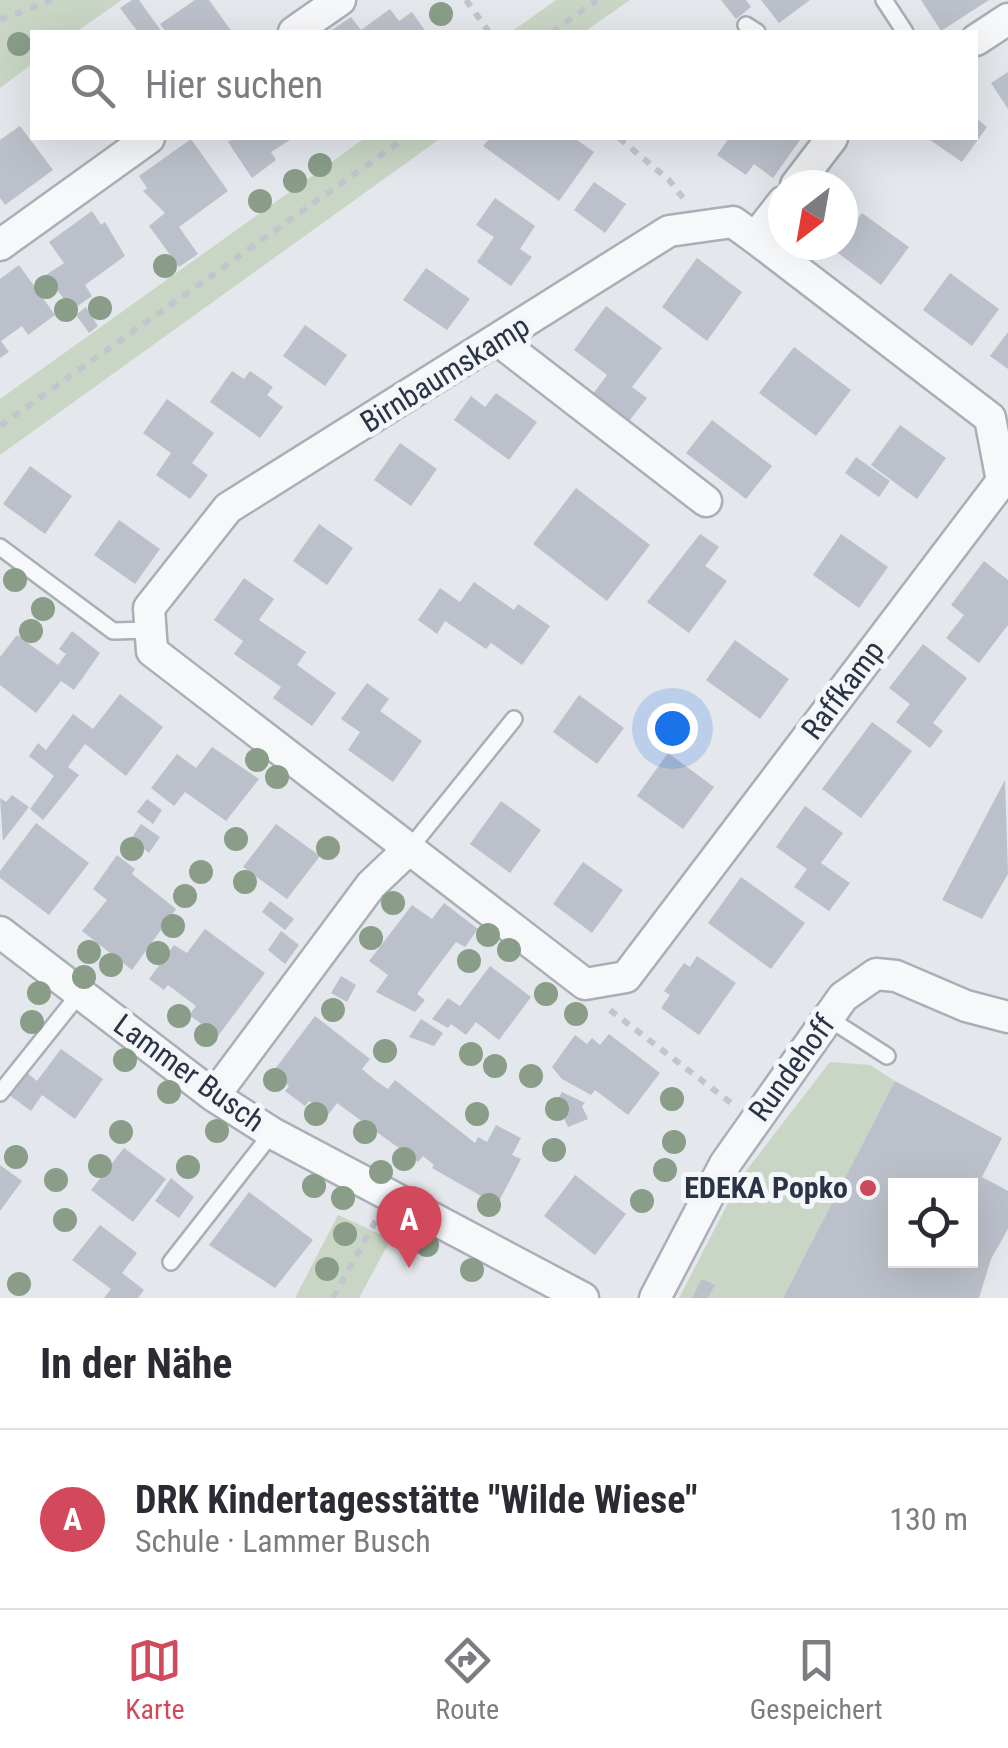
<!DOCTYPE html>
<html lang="de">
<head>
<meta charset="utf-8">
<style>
	:root { --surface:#fff; --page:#f2f2f3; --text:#2b2b33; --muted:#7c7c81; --line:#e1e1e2; --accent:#d1495b }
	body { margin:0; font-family:"Roboto Condensed",sans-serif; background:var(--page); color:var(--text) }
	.controls { position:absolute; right:30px; bottom:30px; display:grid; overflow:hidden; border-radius:0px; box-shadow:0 10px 40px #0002 }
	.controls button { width:90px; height:90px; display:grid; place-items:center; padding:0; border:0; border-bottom:2px solid var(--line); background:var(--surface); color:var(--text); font:50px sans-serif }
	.compass { position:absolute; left:768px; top:170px; width:90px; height:90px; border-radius:50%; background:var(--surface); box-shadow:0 10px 40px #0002; rotate:211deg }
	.you { position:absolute; left:672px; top:728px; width:35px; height:35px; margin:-25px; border:8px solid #fff; border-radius:50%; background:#1a73e8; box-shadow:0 0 0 15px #1a73e833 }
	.badge { display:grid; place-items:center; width:65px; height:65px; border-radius:50%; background:var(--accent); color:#fff; font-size:32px; font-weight:700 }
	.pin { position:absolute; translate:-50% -82px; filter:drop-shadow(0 2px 5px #0008) }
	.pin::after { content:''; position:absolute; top:52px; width:35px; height:30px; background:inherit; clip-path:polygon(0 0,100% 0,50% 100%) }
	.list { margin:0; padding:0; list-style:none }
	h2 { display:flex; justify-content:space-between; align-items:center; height:130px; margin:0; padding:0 40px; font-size:42px }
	h2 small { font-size:32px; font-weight:400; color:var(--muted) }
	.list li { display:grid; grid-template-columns:65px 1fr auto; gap:30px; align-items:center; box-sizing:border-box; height:180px; padding:0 40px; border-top:2px solid var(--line) }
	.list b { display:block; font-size:38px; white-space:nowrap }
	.list p { margin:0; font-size:32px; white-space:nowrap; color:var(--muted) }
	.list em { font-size:32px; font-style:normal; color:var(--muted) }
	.icon { flex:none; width:55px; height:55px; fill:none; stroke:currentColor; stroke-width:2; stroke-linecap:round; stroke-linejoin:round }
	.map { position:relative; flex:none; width:1008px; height:1298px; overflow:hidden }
	.search { position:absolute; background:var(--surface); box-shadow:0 10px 40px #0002; left:30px; right:30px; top:30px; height:110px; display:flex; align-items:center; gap:25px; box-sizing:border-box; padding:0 35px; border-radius:0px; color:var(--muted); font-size:38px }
	.sheet { height:310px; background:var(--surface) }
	nav { display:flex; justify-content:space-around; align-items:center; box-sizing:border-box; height:140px; border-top:2px solid var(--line); background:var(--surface); font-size:28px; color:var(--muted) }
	nav a { display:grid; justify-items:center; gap:5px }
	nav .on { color:var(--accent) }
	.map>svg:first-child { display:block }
	.green { fill:#c9d6c5 }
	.building { fill:#bbc0ca; fill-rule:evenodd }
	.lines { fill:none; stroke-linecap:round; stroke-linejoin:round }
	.service-casing { stroke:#a9aeb7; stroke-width:20 }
	.minor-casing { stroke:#a9aeb7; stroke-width:35 }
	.path { stroke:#c2c5cb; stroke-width:6; stroke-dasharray:8 8; stroke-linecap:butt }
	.service { stroke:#f7f8fa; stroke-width:15 }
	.minor { stroke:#f7f8fa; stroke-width:30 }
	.tree { fill:#899d89 }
	.poi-dot { fill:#d1495b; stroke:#f4f6f9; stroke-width:4 }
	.labels { text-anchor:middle; stroke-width:10; stroke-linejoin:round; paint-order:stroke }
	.street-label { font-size:30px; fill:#2b3445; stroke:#f4f6f9 }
	.poi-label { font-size:30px; font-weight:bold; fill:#2b3445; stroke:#f4f6f9; text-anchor:end }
</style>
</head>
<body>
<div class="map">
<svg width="1008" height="1298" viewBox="0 0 1008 1298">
	<rect width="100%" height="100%" fill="#e4e7ec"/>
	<path class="green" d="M0,0H122L76,32H32V64L0,88Z
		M556,0H630L584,32L514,30Z
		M365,138H441L0,455V399Z
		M830,1062L870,1065L895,1081L783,1298H679L742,1176Z
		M338,1215L391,1239L359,1298H295Z"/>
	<path class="building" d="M132,0H139L162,32H138L120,8Z
		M195,0H209L232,32H166L160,24Z
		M721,0H746L751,7L736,19Z
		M761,0H810L779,23Z
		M921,0H989L941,31Z
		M390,9L399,21L412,12L426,32H329L351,17L361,30Z
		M1008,72V109L991,83Z
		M976,118L987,127L962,162L927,138H976Z
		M20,126L53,170L5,205L0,198V140Z
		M234,138H293L271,152L276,160L252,178L228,142Z
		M490,138H574L594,152L559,201L483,146Z
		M729,138H797L800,140L773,178L754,164L746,175L717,155Z
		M191,139L228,191L179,227L198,254L179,267L149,226L165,213L143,191L147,188L139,176Z
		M594,182L626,204L605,233L574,210Z
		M495,198L535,226L520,249L532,257L511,286L477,262L494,237L476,225Z
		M92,211L101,225L105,222L125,256L85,285L92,296L72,310L46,275L64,263L49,242Z
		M862,213L909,247L881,285L834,250L843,245V238Z
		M697,258L742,292L707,341L662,307Z
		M19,265L55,315L28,335L22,326L1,341L9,352L0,358V279Z
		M426,268L470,299L447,330L403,300Z
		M950,273L999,309L972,346L923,310Z
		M606,306L662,348L632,387L647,398L626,425L590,398L607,375L574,350Z
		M86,307L98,326L89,333L76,315Z
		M305,325L347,355L325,386L283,356Z
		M1008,332V369L990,356Z
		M794,347L851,390L816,436L759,393Z
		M232,371L244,379L250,371L273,387L267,395L283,407L260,438L210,402Z
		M496,393L537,422L509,460L454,420L471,396L485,407Z
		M167,399L214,433L192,463L208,475L190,499L156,475L171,453L143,433Z
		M712,420L772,466L746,499L686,453Z
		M900,425L946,458L917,499L871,465Z
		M400,443L437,469L411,506L374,480Z
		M856,457L890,481L879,497L845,473Z
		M30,466L72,496L45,534L3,504Z
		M576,488L650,545L607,601L533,544Z
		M119,520L160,549L135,584L94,555Z
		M319,524L353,548L327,585L293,561Z
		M700,534L719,547L705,566L727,581L689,633L647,602Z
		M841,534L888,567L859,608L813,575Z
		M984,561L1008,580V625L979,663L946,638L964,615L951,605Z
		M244,578L274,599L259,620L306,652L297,665L336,693L312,726L273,698L281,687L234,654L243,641L214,620Z
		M474,582L514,610L518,604L550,626L522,665L491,643L486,649L445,621L437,634L418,620L440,588L460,602Z
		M72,631L100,653L74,690L61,681L36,713L0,685V657L17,635L58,665L66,654L59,649Z
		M735,640L789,679L760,719L706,680Z
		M923,644L967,678L933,723L943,731L930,748L896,722L910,704L889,688Z
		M367,683L389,699L380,711L422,741L393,782L348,750L360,732L341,719Z
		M120,694L163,727L126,776L85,744L68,767L79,775L43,820L30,809L54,776L29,756L38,743L46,750L73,714L93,729Z
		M579,695L624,728L597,764L553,732Z
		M872,722L912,751L861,818L822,789Z
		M212,747L259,779L226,821L185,792L174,806L151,788L177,754L196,768Z
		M668,753L714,787L683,829L637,796Z
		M1005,780L1008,874L982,919L942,900Z
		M12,795L29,807L3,841L0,798L6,802Z
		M147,799L162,810L153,824L137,812Z
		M501,801L541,830L510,873L470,844Z
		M805,806L843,833L821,863L850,883L829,911L794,887L807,869L776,847Z
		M36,823L89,863L49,915L0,878V871Z
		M141,824L160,837L149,853L131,839Z
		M276,824L320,856L287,899L243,867Z
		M117,855L135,869L132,874L176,909L132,970L82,931L107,900L93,889Z
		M583,862L623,890L592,933L553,904Z
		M741,877L805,923L771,969L708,923Z
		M270,901L294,919L285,930L262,912Z
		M444,903L478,929L465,947L456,942L437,967L417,994L425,1000L415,1012L376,992L388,975L369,961L412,905L432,919Z
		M205,929L265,973L218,1036L189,1015L196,1006L168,985L164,990L149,979L174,945L187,953Z
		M281,931L299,945L285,964L268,950Z
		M697,956L736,983L699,1035L661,1008L670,995L664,991L684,963L690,967Z
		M490,966L531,997L499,1040L476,1022L466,1035L451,1024L448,1028L432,1019L448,998L460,1006Z
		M341,976L356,985L347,1002L331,993Z
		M315,1016L370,1059L362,1069L376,1081L388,1089L395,1080L475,1143L478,1137L487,1142L496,1125L521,1138L512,1155L521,1159L497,1205L432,1168L434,1165L423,1156L418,1162L337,1103L328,1115L309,1101L305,1106L285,1091L289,1086L272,1073Z
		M421,1019L443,1033L434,1046L409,1037Z
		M609,1034L660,1073L628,1115L595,1090L591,1095L562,1079L552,1067L575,1035L587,1044L592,1038L600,1045Z
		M61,1049L103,1079L75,1119L42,1095L31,1111L8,1094L25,1071L37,1081Z
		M895,1081L1002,1138L982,1177L1008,1191V1229L991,1259L979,1298H783ZM896,1186H970V1260H896Z
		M562,1092L585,1103L582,1106L588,1119L568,1127L562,1114L569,1111L555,1104Z
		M124,1148L166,1179L133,1222L91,1190Z
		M0,1165L22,1181L0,1211Z
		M575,1175L626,1214L595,1255L544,1216Z
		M171,1178L194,1197L179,1218L155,1201Z
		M249,1192L313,1240L275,1288L209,1245Z
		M100,1225L137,1253L122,1273L144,1290L138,1298H104L111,1289L72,1260Z
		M702,1279L715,1285L708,1298H692Z"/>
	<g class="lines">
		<defs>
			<path id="service" d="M884,0L905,32
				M746,25L757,32
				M0,547L113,631L150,630
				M410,848L514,719
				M828,1018L887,1056
				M0,1093L80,993
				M171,1262L272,1133"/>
			<path id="minor" d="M294,32L340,0
				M976,40L1008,19
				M796,185L832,138
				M755,238L990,418L1002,481L626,977L585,984L152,651L149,608L228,508L669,231L733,222L755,238L783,202
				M0,245L149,138
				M499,341L706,501
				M0,932L214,1096L272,1133L583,1298
				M214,1096L371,885L410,848
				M655,1298L725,1164L843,997L876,974L896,976L966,1006L1008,1017"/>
		</defs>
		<use href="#service" class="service-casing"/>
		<use href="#minor" class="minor-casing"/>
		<path class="path" d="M466,0L489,32
			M0,20L52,0
			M552,32L597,0
			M619,138L669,180L684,199
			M0,426L405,138
			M610,1010L735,1106
			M333,1298L376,1220"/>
		<use href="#service" class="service"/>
		<use href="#minor" class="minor"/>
	</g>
	<g class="tree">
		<circle cx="441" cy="14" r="12"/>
		<circle cx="19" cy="44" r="12"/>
		<circle cx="320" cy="165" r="12"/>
		<circle cx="295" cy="181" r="12"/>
		<circle cx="260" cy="201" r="12"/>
		<circle cx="165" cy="266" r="12"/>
		<circle cx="46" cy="287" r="12"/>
		<circle cx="100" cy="308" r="12"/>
		<circle cx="66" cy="310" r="12"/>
		<circle cx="15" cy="580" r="12"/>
		<circle cx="43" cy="609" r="12"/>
		<circle cx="31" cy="631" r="12"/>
		<circle cx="257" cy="760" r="12"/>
		<circle cx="277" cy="777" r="12"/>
		<circle cx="236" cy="839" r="12"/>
		<circle cx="328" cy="848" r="12"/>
		<circle cx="132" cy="849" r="12"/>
		<circle cx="201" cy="872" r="12"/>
		<circle cx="245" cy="882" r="12"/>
		<circle cx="185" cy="896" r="12"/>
		<circle cx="393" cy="903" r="12"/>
		<circle cx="173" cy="926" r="12"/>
		<circle cx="488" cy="935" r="12"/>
		<circle cx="371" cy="938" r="12"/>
		<circle cx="509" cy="950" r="12"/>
		<circle cx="89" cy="952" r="12"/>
		<circle cx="158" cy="953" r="12"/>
		<circle cx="469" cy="961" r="12"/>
		<circle cx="111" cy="965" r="12"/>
		<circle cx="84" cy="977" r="12"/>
		<circle cx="39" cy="993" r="12"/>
		<circle cx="546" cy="994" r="12"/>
		<circle cx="333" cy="1010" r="12"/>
		<circle cx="576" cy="1014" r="12"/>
		<circle cx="179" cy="1016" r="12"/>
		<circle cx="32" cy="1022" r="12"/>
		<circle cx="206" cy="1035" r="12"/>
		<circle cx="385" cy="1051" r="12"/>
		<circle cx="471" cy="1054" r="12"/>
		<circle cx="125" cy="1060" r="12"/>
		<circle cx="495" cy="1066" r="12"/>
		<circle cx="531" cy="1076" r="12"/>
		<circle cx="275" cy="1080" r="12"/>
		<circle cx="169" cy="1092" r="12"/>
		<circle cx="672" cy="1099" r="12"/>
		<circle cx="557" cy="1109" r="12"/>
		<circle cx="316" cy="1114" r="12"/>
		<circle cx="477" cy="1114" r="12"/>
		<circle cx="217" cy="1131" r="12"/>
		<circle cx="121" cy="1132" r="12"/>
		<circle cx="365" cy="1132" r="12"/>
		<circle cx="674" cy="1142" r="12"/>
		<circle cx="554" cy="1150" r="12"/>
		<circle cx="16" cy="1157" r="12"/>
		<circle cx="404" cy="1159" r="12"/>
		<circle cx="100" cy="1166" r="12"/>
		<circle cx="188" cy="1167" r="12"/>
		<circle cx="665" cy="1170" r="12"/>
		<circle cx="381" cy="1172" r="12"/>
		<circle cx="56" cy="1180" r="12"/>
		<circle cx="314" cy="1186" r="12"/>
		<circle cx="343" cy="1198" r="12"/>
		<circle cx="642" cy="1201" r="12"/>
		<circle cx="489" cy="1205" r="12"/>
		<circle cx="65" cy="1220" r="12"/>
		<circle cx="345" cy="1234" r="12"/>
		<circle cx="427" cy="1245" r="12"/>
		<circle cx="327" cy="1269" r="12"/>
		<circle cx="472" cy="1270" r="12"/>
		<circle cx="19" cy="1284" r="12"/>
	</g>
	<circle class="poi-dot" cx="868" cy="1188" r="10"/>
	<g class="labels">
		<g class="street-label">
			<text transform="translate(445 374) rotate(-32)" y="10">Birnbaumskamp</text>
			<text transform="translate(843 690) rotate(-53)" y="10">Raffkamp</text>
			<text transform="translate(792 1068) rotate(-54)" y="10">Rundehoff</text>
			<text transform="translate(189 1073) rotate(36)" y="10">Lammer Busch</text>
		</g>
		<g class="poi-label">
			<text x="848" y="1198">EDEKA Popko</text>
		</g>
	</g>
</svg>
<div class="controls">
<button><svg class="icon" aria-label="locate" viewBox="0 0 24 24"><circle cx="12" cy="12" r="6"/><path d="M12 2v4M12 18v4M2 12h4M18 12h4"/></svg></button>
</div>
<svg class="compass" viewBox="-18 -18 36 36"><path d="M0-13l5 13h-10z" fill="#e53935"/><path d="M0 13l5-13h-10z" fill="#7c7c81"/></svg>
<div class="you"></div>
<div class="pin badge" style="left:409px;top:1268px">A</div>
<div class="search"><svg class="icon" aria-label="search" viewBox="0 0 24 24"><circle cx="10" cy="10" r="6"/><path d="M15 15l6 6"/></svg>Hier suchen</div>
</div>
<section class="sheet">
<h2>In der Nähe<small></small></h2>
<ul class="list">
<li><span class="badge">A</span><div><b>DRK Kindertagesstätte &quot;Wilde Wiese&quot;</b><p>Schule · Lammer Busch</p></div><em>130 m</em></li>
</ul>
</section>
<nav>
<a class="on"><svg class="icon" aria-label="map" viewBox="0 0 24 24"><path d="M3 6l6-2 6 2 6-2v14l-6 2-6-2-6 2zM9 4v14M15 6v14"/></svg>Karte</a>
<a><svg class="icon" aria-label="directions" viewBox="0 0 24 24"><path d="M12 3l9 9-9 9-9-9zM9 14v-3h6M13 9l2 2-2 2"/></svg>Route</a>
<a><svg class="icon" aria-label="saved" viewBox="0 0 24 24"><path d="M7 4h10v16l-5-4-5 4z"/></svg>Gespeichert</a>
</nav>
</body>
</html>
